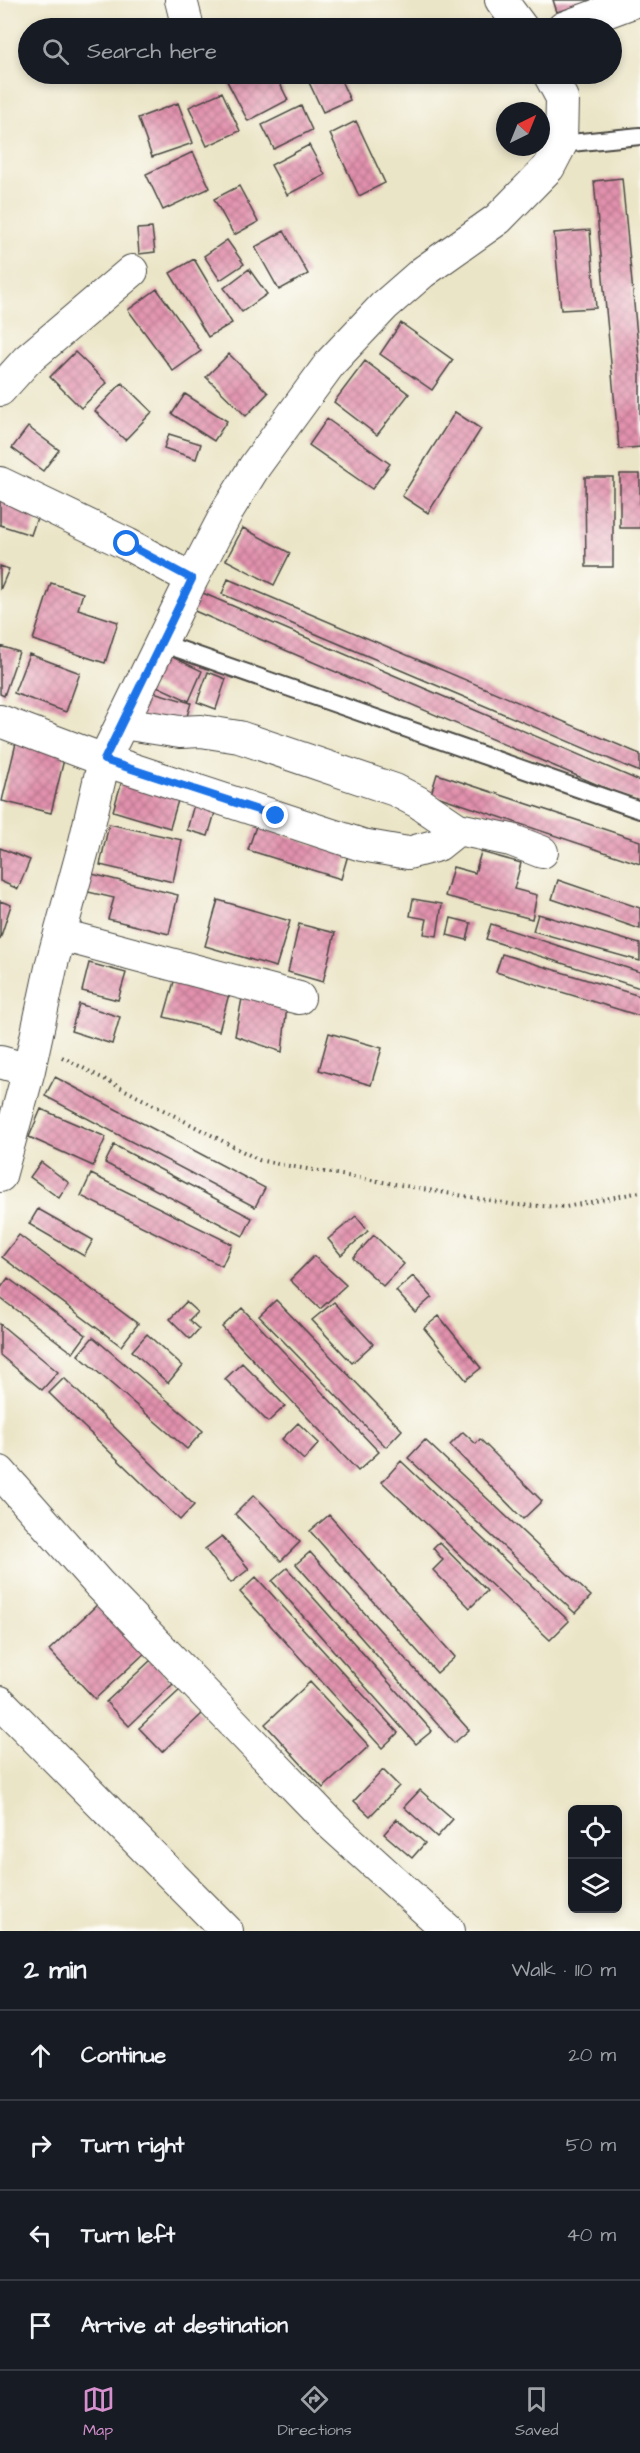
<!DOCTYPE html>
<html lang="en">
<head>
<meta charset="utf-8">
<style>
	:root { --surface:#171b24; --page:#242831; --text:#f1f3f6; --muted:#9ea1a6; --line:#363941; --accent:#d690ce }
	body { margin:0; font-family:"Architects Daughter",sans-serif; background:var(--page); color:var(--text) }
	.controls { position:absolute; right:18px; bottom:18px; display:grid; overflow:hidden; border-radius:9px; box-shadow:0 3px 9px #0003 }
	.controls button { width:54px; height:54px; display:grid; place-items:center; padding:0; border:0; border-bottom:2px solid var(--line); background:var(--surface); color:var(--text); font:30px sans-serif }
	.compass { position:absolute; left:496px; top:102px; width:54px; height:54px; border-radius:50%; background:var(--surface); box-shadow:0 3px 9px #0003; rotate:43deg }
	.stop { position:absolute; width:18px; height:18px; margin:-14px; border:4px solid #1a73e8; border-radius:50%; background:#fff }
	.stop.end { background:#1a73e8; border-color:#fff; box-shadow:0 2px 6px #0008 }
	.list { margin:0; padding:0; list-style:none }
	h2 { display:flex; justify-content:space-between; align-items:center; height:78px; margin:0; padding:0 24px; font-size:26px }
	h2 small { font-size:20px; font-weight:400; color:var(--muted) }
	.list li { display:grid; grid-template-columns:39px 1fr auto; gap:18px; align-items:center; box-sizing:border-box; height:90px; padding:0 24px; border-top:2px solid var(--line) }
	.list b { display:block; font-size:22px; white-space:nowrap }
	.list em { font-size:20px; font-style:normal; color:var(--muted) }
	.icon { flex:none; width:33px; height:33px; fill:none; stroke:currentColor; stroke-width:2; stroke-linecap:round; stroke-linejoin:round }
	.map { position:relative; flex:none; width:640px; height:1931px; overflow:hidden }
	.search { position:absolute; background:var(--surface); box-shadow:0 3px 9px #0003; left:18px; right:18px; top:18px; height:66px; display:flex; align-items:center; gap:15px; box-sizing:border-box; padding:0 21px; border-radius:33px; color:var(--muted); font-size:22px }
	.sheet { height:438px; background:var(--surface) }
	nav { display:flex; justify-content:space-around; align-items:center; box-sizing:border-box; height:84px; border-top:2px solid var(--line); background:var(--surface); font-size:16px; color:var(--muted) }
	nav a { display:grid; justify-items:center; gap:3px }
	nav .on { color:var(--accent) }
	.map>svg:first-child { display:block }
	.building { fill:url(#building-cross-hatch) }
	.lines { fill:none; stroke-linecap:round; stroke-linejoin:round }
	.service-casing { stroke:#484742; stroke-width:20 }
	.minor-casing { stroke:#484742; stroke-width:34 }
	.path { stroke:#484742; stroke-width:4; stroke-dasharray:1.5 4.5; stroke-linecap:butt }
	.service { stroke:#fff; stroke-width:16 }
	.minor { stroke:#fff; stroke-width:32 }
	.route { stroke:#1a73e8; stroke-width:8 }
</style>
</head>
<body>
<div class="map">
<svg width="640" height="1931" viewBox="0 0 640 1931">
	<defs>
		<pattern id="building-cross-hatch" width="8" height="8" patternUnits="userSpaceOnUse" patternTransform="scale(1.5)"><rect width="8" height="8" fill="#e291ad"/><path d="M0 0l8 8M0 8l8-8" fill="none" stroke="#b7778d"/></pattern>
	</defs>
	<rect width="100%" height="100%" fill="#fdfcf7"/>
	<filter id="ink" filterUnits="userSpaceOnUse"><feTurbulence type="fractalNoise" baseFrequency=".0167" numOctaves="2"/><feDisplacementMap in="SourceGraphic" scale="12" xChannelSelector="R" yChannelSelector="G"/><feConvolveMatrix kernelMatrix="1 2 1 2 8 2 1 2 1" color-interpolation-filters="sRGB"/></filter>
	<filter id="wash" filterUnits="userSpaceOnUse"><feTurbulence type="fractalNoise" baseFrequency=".008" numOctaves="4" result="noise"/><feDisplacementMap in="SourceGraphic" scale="24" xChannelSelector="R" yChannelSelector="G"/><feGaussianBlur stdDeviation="1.35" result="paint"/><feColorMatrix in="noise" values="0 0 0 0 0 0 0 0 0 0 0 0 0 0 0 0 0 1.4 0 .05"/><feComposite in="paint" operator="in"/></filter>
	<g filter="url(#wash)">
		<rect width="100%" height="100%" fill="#ebe5c7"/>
		<g id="blocks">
			<path class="building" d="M553,0H595V1L557,12Z
				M242,74H275L288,100L248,121L227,81Z
				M289,74H338L350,100L323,112L305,74L292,80Z
				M222,92L240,131L207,146L189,107Z
				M178,103L193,143L152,157L138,118Z
				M301,106L312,130L274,149L262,125Z
				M356,121L385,183L359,196L330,134Z
				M309,145L325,175L287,195L271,165Z
				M193,152L210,188L163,210L146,174Z
				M622,178L640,367V447L619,449L594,181Z
				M239,186L258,222L234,235L214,199Z
				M152,228L155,252L139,254L137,229Z
				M590,230L596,308L561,310L554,233Z
				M284,231L308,274L279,290L255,247Z
				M227,240L244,264L220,280L204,256Z
				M194,259L232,323L208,337L170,273Z
				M249,269L267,294L242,312L224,288Z
				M157,289L201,351L173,371L128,310Z
				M401,323L453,360L432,390L380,354Z
				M75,352L107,383L81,408L50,377Z
				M229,354L268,393L246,416L206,377Z
				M365,361L409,394L377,435L334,402Z
				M122,383L152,412L125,440L95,411Z
				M185,394L227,421L214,441L172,414Z
				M455,412L481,429L428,513L402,496Z
				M327,419L390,464L372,489L309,445Z
				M28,427L59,450L43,471L12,448Z
				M169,434L201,444L196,459L164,448Z
				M620,474H640V528H620Z
				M585,477H613V567H586Z
				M0,496L40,509L31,535L0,525Z
				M243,528L290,553L274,585L226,560Z
				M0,566L9,569L0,590Z
				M228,579L640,754V772L222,594Z
				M51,583L83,593L78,609L118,622L105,663L33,640Z
				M198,591L640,781V803L190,609Z
				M0,646L19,652L4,696L0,694Z
				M162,652L202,671L189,701L148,682Z
				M29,654L80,673L66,712L14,693Z
				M208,672L226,679L216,709L197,702Z
				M143,689L191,703L183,729L135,714Z
				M18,735L67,747L51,813L2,801Z
				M124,774L181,790L170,828L113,811Z
				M437,774L640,841V864L431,794Z
				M197,793L219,799L208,836L187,830Z
				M109,824L182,840L173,882L100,865Z
				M256,826L348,855L341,879L248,850Z
				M0,848L30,860L18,889L0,881Z
				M481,852L521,863L514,889L537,895L532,919L445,896L453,867L475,873Z
				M88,873L178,895L169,934L108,919L114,898L84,891Z
				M558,880L640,908V929L552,899Z
				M413,899L442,904L437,936L424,934L427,919L410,916Z
				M218,900L290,921L276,967L205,946Z
				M0,901L11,905L0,939Z
				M538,914L640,944V961L533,931Z
				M451,918L471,923L467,940L447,935Z
				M299,924L335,933L323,982L288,972Z
				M491,924L640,972V988L486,939Z
				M502,954L640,996V1016L496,972Z
				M89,963L126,973L118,1000L82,991Z
				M175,978L229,994L219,1031L164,1017Z
				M243,993L287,1005L282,1052L235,1036Z
				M79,1004L120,1017L112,1044L71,1031Z
				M329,1033L382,1048L371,1085L319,1070Z
				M55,1077L265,1188L255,1207L45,1096Z
				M41,1109L106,1137L93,1166L29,1137Z
				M114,1145L252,1218L243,1236L105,1163Z
				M41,1162L69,1183L59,1198L30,1177Z
				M91,1174L232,1244L222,1266L81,1196Z
				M38,1209L93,1240L84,1256L29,1224Z
				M356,1216L368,1231L341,1255L328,1239Z
				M19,1235L138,1324L121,1346L2,1257Z
				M374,1235L404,1264L383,1286L353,1258Z
				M314,1256L346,1285L320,1309L290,1280Z
				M413,1276L432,1297L415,1312L396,1291Z
				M8,1278L86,1335L73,1353L0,1298V1289Z
				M276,1300L402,1430L386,1447L259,1316Z
				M186,1302L197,1312L189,1320L199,1329L190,1339L170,1319Z
				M334,1302L373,1344L352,1363L312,1320Z
				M242,1308L379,1452L358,1471L222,1327Z
				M439,1316L481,1368L466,1380L424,1328Z
				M0,1324L58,1372L42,1390L0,1355Z
				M147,1334L182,1366L168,1383L132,1351Z
				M93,1337L203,1431L187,1449L78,1355Z
				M242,1363L285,1406L268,1422L225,1379Z
				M64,1378L194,1505L180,1520L49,1393Z
				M298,1423L319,1443L304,1460L282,1439Z
				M463,1432L476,1444L480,1439L542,1501L523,1519L450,1445Z
				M425,1440L591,1596L575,1613L408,1458Z
				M401,1461L569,1621L550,1640L382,1482Z
				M254,1495L300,1542L281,1561L235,1514Z
				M329,1515L455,1657L437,1673L310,1531Z
				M222,1536L249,1569L231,1583L205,1549Z
				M439,1542L487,1591L470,1608L433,1570L443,1560L433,1548Z
				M310,1552L469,1730L454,1743L296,1564Z
				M287,1568L432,1731L416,1744L272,1581Z
				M256,1577L398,1733L382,1748L240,1592Z
				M99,1603L145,1653L95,1699L49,1650Z
				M151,1660L173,1684L129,1726L106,1702Z
				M310,1682L369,1746L323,1788L265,1724Z
				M181,1689L203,1713L162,1752L139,1728Z
				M383,1770L399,1786L370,1816L354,1801Z
				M420,1790L453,1819L437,1837L404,1807Z
				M397,1819L425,1843L412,1858L384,1834Z"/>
		</g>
	</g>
	<g filter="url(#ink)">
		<use href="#blocks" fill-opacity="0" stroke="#484742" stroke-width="1.5"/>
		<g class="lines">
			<defs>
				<path id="service" d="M561,144L640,136
					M161,643L640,810"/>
				<path id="minor" d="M181,0L188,28
					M501,0L522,28
					M563,28L638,0
					M0,390L27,360L132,271
					M0,483L127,544L192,579
					M0,721L104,760L362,845L408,853L438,845L458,829L511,840L542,852
					M122,723L180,732L201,731L239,737L395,790L418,802L458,829
					M61,935L299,998
					M0,1062L29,1070
					M0,1176L29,1070L52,963L84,846L104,760L192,579L229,508L255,466L331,362L384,306L423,272L498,219L549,167L561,144L562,98L549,74
					M0,1472L98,1583L332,1825L449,1931
					M0,1702L227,1931"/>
			</defs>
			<use href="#service" class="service-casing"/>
			<use href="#minor" class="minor-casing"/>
			<path class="path" d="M62,1057L259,1160L278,1164L516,1205L566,1207L640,1192"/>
			<use href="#service" class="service"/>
			<use href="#minor" class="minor"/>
		</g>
	</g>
	<g class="lines" filter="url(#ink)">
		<path class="route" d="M127,544L192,579L104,760L276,816"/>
	</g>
</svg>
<div class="controls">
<button><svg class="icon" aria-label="locate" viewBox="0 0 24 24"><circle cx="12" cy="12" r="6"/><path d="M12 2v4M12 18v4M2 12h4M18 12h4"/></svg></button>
<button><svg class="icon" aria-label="layers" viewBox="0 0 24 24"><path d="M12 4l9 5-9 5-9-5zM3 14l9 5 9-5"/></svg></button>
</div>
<svg class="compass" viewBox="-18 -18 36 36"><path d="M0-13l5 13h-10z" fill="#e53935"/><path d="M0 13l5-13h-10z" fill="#9ea1a6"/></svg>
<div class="stop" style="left:127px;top:544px"></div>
<div class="stop end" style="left:276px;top:816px"></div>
<div class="search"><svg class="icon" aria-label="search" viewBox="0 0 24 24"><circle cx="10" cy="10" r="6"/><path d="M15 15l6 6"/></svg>Search here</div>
</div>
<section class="sheet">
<h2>2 min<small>Walk · 110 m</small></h2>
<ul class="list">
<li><svg class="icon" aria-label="ahead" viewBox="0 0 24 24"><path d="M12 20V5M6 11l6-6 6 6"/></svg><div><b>Continue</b></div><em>20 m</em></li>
<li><svg class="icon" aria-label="right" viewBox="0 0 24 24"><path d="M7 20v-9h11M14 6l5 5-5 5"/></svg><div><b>Turn right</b></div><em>50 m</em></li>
<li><svg class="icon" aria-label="left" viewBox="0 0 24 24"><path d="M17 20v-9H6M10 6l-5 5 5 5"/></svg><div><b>Turn left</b></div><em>40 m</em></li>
<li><svg class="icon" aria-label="arrive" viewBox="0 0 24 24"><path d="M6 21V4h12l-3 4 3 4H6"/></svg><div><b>Arrive at destination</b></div></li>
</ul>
</section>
<nav>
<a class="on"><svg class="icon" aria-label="map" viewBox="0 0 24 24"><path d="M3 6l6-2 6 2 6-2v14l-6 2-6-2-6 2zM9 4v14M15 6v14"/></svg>Map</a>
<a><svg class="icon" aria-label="directions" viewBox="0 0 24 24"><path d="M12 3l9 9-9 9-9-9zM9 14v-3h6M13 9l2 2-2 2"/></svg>Directions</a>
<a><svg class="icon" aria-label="saved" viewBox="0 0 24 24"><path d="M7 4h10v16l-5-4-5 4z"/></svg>Saved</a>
</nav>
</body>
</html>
